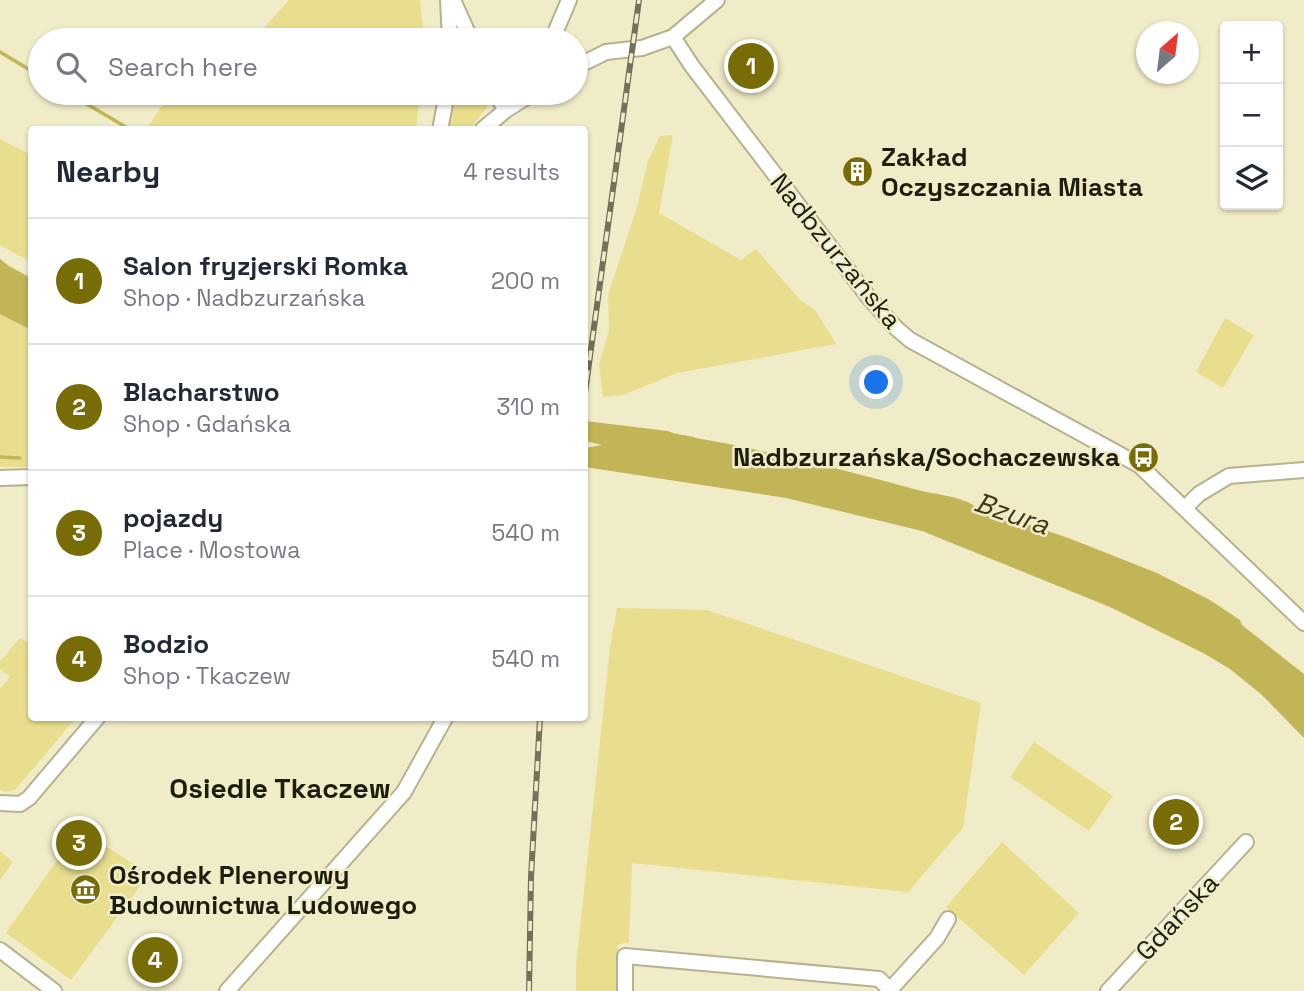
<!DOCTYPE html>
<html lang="en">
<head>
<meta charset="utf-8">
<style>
	:root { --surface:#fff; --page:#f2f2f3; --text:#1f2937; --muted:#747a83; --line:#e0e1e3; --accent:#786c07 }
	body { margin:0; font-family:"Space Grotesk",sans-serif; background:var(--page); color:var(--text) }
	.controls { position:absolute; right:21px; top:21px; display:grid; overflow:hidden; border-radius:7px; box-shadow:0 2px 5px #0004 }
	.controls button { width:63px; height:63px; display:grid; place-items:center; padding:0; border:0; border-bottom:2px solid var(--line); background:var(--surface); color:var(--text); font:35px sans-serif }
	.compass { position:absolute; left:1136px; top:21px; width:63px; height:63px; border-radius:50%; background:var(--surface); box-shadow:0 2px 5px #0004; rotate:28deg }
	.you { position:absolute; left:877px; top:383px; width:24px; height:24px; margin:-18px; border:5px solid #fff; border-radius:50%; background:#1a73e8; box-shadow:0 0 0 10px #1a73e833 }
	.badge { display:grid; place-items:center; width:46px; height:46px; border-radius:50%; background:var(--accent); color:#fff; font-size:23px; font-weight:700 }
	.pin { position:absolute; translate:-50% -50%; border:4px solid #fff; box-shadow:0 2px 7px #0006 }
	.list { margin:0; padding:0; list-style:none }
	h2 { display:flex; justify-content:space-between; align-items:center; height:91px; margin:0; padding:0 28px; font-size:30px }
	h2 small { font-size:23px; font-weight:400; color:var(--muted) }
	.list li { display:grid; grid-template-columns:46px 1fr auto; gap:21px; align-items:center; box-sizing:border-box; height:126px; padding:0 28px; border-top:2px solid var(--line) }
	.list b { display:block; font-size:26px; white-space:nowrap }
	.list p { margin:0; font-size:23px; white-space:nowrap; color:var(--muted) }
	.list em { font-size:23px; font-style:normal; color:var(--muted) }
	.icon { flex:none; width:38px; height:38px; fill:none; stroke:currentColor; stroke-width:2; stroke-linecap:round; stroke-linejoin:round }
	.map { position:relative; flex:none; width:1304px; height:991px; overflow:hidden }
	.search { position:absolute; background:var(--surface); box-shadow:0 2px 5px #0004; left:28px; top:28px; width:560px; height:77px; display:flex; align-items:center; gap:18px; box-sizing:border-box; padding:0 24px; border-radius:38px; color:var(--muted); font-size:26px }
	.panel { position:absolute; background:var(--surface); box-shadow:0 2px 5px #0004; left:28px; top:126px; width:560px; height:595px; border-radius:7px }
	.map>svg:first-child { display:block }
	.green { fill:#e9de8e }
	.water { fill:#c2b557 }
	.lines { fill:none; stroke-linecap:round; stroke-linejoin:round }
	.stream { stroke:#c2b557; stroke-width:3.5 }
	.minor-casing { stroke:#b6b28f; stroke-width:18 }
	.minor { stroke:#fff; stroke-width:14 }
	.rail-casing { stroke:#74715b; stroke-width:6 }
	.rail { stroke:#f1ecc8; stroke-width:3.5; stroke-dasharray:10; stroke-linecap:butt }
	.labels { text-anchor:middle; stroke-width:5; stroke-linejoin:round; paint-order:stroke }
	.poi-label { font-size:26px; font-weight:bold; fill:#1f1d10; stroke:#f1ecc8; text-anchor:start }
	.street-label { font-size:26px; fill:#1f1d10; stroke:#f1ecc8 }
	.water-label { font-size:28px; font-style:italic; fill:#3f3911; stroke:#f1ecc8 }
	.neighbourhood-label { font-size:28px; font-weight:bold; fill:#1f1d10; stroke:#f1ecc8 }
</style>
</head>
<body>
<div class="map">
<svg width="1304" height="991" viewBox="0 0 1304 991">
	<rect width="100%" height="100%" fill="#f1ecc8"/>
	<path class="green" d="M289,0H420L424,40H253Z
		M170,93H420L416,129H147Z
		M455,93H486L487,107L470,129H447Z
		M673,135L659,213L741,260L756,249L800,300L815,310L836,344L677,373L623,395L603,397L599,364L609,330L608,295L637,207L648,161L660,136Z
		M0,139L31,155V262L0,245Z
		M0,314L31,330V467H0Z
		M1225,318L1254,335L1223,388L1196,372Z
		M617,608L707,610L981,703L963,828L908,892L632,863L629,942L617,945L619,952L618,991H576V966L610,647Z
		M20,638L31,644L32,718H76L15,790L5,792L0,790V689L10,677L0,669V661Z
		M1034,742L1113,796L1089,831L1010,777Z
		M79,829L149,874L71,980L6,933Z
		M1002,842L1079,913L1024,975L946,907Z
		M0,851L13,862L0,880Z"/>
	<path class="water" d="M0,259L9,266L31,278V330L0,314Z
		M585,421L668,431C678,436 686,434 696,438C770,451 842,469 914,489C935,495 957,495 975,506L1071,539L1157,573L1210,600L1240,620L1242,625L1304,674V738L1262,695L1230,669L1205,654L1110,607L922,531L786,498L585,467V448L602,445L585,441Z"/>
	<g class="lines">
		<path class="stream" d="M0,52L40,76
			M68,93L131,130
			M0,457L20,458"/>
		<defs>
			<path id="minor" d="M448,0L450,40
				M453,0L471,40
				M673,37L692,66L870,299L896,328L910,340L1139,465L1304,623
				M552,40L569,0
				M576,67L606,52L642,48L673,37L717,0
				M495,93L506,110
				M440,130L447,93
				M482,130L506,110L533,93
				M0,478L32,477
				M1185,508L1199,494L1229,476L1304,470
				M0,803L20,804L29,798L97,718
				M0,950L54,991
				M227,991L404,792L445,718
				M625,991V956L879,979L890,990
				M889,991L937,938L948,919
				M1108,991L1246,842"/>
		</defs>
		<use href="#minor" class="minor-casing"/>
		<use href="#minor" class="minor"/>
		<defs>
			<path id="rail" d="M584,400L639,0
				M529,991L531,877L540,718"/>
		</defs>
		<use href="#rail" class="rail-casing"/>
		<use href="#rail" class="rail"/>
	</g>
	<defs>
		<symbol id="building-disc" viewBox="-11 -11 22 22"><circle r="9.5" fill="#786c07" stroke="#f1ecc8"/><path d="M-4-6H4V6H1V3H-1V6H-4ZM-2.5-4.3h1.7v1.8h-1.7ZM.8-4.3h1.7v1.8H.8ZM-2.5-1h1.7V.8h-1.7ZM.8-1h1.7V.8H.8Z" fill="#fff"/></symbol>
		<symbol id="bus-disc" viewBox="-11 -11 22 22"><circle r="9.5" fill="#786c07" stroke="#f1ecc8"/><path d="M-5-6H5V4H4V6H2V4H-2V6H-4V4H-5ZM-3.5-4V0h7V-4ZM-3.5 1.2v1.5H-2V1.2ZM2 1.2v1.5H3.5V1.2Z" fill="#fff"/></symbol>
		<symbol id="museum-disc" viewBox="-11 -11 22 22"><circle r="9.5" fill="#786c07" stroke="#f1ecc8"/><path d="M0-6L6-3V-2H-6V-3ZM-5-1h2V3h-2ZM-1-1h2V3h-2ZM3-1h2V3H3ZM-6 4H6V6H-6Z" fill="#fff"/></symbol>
	</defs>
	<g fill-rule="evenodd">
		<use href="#building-disc" x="840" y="154" width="35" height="35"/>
		<use href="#bus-disc" x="1126" y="440" width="35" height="35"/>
		<use href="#museum-disc" x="68" y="872" width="35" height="35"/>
	</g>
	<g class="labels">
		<g class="poi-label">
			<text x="881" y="166">Zakład<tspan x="881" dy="30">Oczyszczania Miasta</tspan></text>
			<text x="1120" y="466" text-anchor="end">Nadbzurzańska/Sochaczewska</text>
			<text x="109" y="884">Ośrodek Plenerowy<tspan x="109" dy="30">Budownictwa Ludowego</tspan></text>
		</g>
		<g class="street-label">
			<text transform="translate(836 251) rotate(51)" y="9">Nadbzurzańska</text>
			<text transform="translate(1177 917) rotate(-47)" y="9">Gdańska</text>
		</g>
		<g class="water-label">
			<text transform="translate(1012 513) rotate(19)" y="10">Bzura</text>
		</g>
		<g class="neighbourhood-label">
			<text x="280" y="798">Osiedle Tkaczew</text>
		</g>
	</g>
</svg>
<div class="controls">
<button>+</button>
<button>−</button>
<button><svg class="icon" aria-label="layers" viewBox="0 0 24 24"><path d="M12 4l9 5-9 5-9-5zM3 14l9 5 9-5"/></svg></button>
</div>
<svg class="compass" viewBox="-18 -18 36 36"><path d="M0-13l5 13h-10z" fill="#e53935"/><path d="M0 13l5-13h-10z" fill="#747a83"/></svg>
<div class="you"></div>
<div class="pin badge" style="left:751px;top:66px">1</div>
<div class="pin badge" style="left:1176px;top:822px">2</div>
<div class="pin badge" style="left:79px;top:843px">3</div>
<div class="pin badge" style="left:155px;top:960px">4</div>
<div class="search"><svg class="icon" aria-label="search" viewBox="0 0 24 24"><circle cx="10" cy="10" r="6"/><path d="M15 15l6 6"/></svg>Search here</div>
<section class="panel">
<h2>Nearby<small>4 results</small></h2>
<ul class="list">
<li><span class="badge">1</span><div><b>Salon fryzjerski Romka</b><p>Shop · Nadbzurzańska</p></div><em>200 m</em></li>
<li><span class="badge">2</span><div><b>Blacharstwo</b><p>Shop · Gdańska</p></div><em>310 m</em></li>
<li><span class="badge">3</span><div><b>pojazdy</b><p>Place · Mostowa</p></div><em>540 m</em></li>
<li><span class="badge">4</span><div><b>Bodzio</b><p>Shop · Tkaczew</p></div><em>540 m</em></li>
</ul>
</section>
</div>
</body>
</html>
